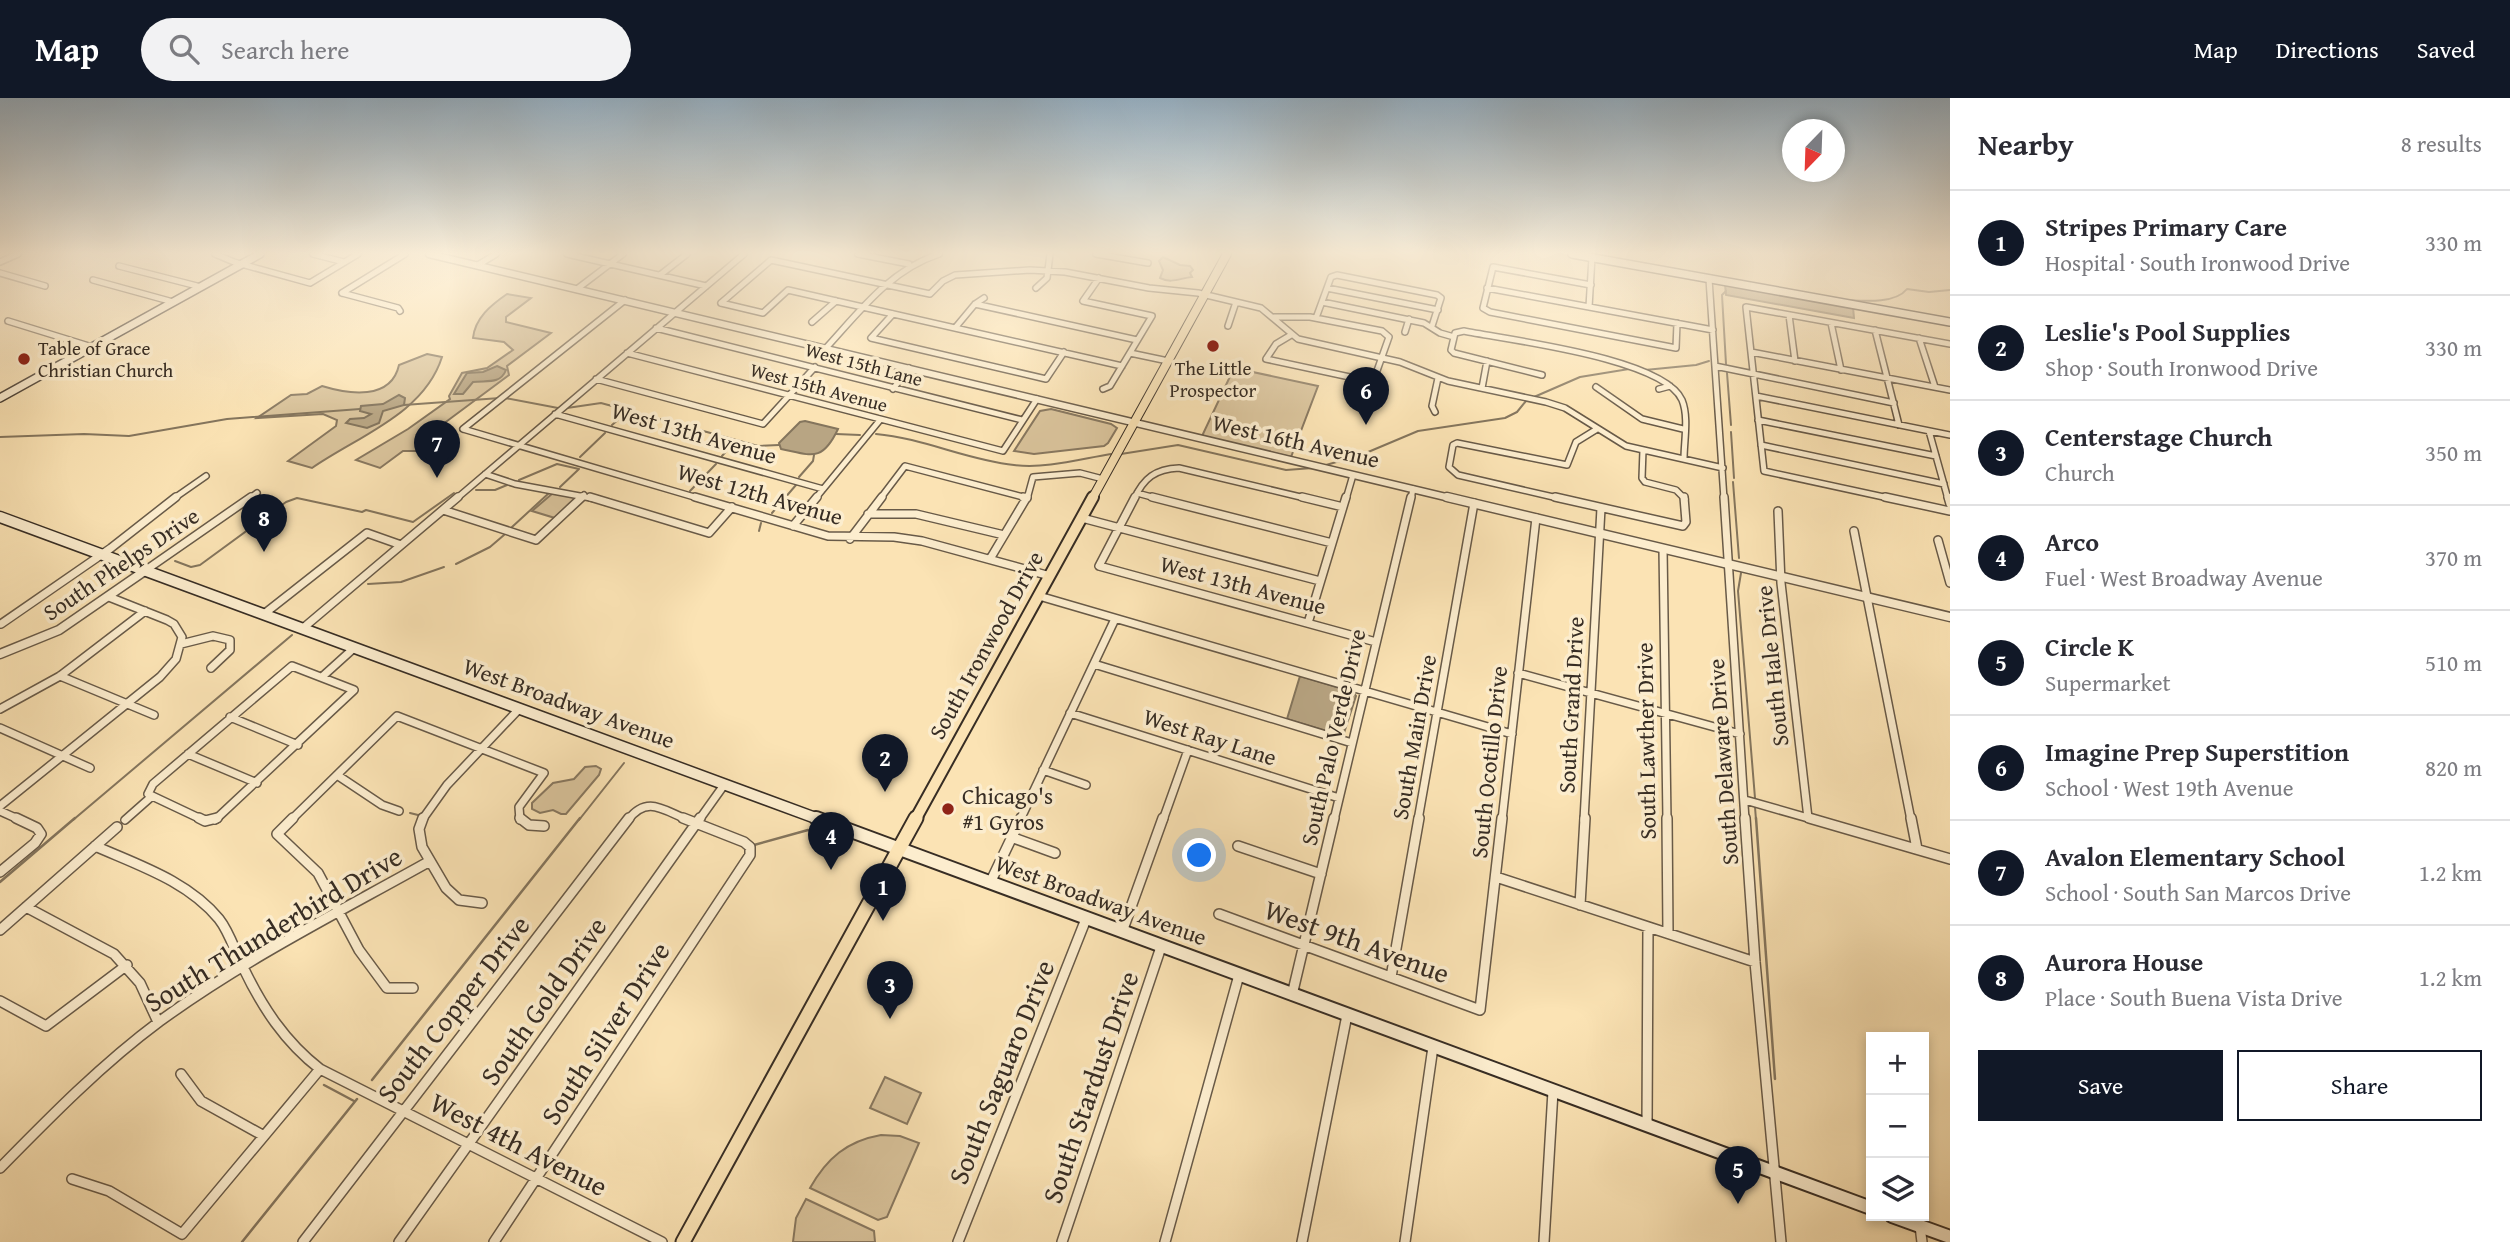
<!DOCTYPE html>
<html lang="en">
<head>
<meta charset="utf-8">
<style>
	:root { --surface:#fff; --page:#f2f2f3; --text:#2b2b33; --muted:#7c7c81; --line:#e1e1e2; --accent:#111827 }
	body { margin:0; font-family:"Gentium Book Plus",serif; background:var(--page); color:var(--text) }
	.controls { position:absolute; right:21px; bottom:21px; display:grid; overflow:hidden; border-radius:0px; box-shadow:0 4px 10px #0003 }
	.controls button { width:63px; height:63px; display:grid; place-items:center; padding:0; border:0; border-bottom:2px solid var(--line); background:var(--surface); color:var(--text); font:35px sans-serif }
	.compass { position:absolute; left:1782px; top:21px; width:63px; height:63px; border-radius:50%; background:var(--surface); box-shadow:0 4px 10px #0003; rotate:203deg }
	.you { position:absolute; left:1200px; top:758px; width:24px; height:24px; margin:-18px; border:5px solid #fff; border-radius:50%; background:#1a73e8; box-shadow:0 0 0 10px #1a73e833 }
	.badge { display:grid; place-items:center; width:46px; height:46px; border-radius:50%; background:var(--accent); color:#fff; font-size:23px; font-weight:700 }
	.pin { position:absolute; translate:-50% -58px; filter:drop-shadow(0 2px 4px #0008) }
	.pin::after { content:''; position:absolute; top:37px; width:24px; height:21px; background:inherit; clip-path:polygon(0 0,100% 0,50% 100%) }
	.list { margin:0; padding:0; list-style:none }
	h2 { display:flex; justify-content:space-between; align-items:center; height:91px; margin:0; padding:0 28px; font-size:30px }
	h2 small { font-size:23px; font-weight:400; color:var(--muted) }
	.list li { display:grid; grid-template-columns:46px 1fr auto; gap:21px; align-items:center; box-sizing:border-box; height:105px; padding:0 28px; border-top:2px solid var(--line) }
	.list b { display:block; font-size:26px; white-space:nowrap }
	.list p { margin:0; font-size:23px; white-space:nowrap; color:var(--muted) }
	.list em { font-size:23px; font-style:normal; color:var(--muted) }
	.actions { display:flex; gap:14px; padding:21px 28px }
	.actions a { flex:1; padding:16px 0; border:2px solid var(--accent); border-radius:0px; text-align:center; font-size:24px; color:var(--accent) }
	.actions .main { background:var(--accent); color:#fff }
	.icon { flex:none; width:38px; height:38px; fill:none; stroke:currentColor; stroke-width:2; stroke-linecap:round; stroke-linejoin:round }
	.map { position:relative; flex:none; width:1950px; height:1144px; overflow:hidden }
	header { display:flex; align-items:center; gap:42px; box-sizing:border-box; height:98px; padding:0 35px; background:var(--accent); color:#fff }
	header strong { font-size:33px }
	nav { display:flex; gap:38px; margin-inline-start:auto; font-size:24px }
	.search { width:490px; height:63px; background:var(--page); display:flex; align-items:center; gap:18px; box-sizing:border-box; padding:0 24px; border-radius:38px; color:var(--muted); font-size:26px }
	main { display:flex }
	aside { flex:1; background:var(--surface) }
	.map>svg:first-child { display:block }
	.green { fill:#dac49c; stroke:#887860; stroke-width:2 }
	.water { fill:#b8a583; stroke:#84755d; stroke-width:2 }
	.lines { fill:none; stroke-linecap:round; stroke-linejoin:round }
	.stream-far1 { stroke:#84755d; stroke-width:2 }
	.stream { stroke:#84755d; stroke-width:2.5 }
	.minor-far2-casing { stroke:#685a48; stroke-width:8 }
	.minor-far1-casing { stroke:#685a48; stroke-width:10 }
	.minor-casing { stroke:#685a48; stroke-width:12 }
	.tertiary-far1-casing { stroke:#685a48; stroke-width:9 }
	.tertiary-casing { stroke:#685a48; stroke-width:11 }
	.secondary-far2-casing { stroke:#372d24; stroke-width:10 }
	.secondary-far1-casing { stroke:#372d24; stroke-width:13 }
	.secondary-casing { stroke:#372d24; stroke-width:16 }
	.primary-far2-casing { stroke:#372d24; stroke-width:10 }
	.primary-far1-casing { stroke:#372d24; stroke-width:14 }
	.primary-casing { stroke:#372d24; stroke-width:17 }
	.minor-far2 { stroke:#fcedce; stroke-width:5 }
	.minor-far1 { stroke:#fcedce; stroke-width:7 }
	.minor { stroke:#fcedce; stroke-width:9 }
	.tertiary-far1 { stroke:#fcedce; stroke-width:6 }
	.tertiary { stroke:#fcedce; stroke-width:8 }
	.secondary-far2 { stroke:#fcedce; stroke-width:7 }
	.secondary-far1 { stroke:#fcedce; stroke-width:10 }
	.secondary { stroke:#fcedce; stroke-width:12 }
	.primary-far2 { stroke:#fbe3b4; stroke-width:8 }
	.primary-far1 { stroke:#fbe3b4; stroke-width:10 }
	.primary { stroke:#fbe3b4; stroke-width:13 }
	.poi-dot { fill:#8f2418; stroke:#fcedce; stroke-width:2.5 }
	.labels { text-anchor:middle; stroke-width:7; stroke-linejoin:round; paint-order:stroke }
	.far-poi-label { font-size:19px; fill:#372d24; stroke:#fcedce; text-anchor:start }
	.far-street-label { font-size:19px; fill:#372d24; stroke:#fcedce }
	.street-label { font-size:23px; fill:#372d24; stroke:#fcedce }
	.poi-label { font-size:23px; fill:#372d24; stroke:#fcedce; text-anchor:start }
	.near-street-label { font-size:28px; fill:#372d24; stroke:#fcedce }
</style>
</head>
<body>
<header>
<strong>Map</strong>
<div class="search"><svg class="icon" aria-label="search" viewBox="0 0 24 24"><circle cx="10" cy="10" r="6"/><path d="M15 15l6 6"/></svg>Search here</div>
<nav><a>Map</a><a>Directions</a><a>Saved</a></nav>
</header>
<main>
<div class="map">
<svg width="1950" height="1144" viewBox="0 0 1950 1144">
	<rect width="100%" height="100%" fill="#fbe3b4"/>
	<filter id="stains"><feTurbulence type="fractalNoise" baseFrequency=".00286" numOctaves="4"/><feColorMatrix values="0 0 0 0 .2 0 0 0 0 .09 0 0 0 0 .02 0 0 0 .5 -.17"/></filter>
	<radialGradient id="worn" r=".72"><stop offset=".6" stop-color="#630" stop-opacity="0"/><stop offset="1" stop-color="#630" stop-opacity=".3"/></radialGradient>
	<path class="green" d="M1163,159L1180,167L1190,168L1193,172L1190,175L1192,179C1180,180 1172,186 1160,180L1163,172L1159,163Z
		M507,196L531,200L506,219V224L551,235L507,268L509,277L439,329L440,332L417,353H403L380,370L356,362L408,331L450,301L449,298L462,275L487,270L513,252L504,244L473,240C475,220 491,207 507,196Z
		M427,256L442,259C424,316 358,338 312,370L288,363L336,328L337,322L323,316L257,320L291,297L307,296L322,288C348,296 391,303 399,267Z
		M1234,270L1318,288L1291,359L1202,338Z
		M1051,311L1111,326L1117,330L1108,345L1104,348L1034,356L1014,353L1040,313Z
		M553,395L574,398L575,401L555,420L532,413Z
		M596,668L601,671L599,677L566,716H561L553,712L540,715L532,711V705L553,685L574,681L585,669Z
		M885,979L921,995L907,1026L870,1010Z
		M881,1037L900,1038L919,1045L887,1119L878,1122L810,1090C827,1060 847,1043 881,1037Z
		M806,1101L874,1133L875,1144H793L796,1120Z"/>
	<path class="water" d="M1725,186L1853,209L1854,220L1726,197Z
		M497,268L506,272C500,287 486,282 473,284L463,296H454L467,275L483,274Z
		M399,297L405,300L404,307L383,313L379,325L367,330L346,325L350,321L364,320L371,316L360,313L361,308L383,306Z
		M805,323L838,331C822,365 811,357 781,351L779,345L800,324Z
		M1300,578L1353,594L1356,598L1343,638L1287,621Z"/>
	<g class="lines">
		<path class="stream-far1" d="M1726,193L1722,197L1726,266
			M1847,202C1864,203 1895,206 1907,191L1929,194L1950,192
			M1645,272L1696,267L1709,263
			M1727,275L1731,327
			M1534,299L1580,279L1629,271
			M505,300L558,310
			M404,307L500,300
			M567,310L601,305L758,348L779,347
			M612,327L627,314
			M1731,334L1734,380
			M836,336L860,337
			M876,336C923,340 967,362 1014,367C1046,371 1080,361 1111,356
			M0,339L84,336L129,338L227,321L360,311
			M1121,356L1178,347L1286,372L1313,370
			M722,358L735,343
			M580,359L605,335
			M1326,367L1361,357L1418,333L1505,320L1517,314L1526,303
			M799,379L813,363L814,357
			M519,382L557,366L579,371L560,389
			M1733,384L1739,460
			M476,392H495L507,387
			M690,393L716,366
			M772,415L796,387
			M512,429L549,395
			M759,433L761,425
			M175,463L191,469L200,467L286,404L297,400L362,414L366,412L413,424L454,395
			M456,466L490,449L504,437
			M1741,475L1738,493L1755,700
			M368,486L401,484L444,469
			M1755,709L1756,722
			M410,715L418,717
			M73,722L292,537
			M579,722L624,665"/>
		<path class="stream" d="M1756,720L1775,981
			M754,747L808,732
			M0,784L75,720
			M372,982L580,720
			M324,987L354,1003
			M242,1144L357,1001"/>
		<defs>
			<path id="minor-far2" d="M215,156L234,164L310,185L358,156
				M313,156L344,164
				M567,156L706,188
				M858,156L909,166
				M1096,156L1148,165
				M0,164L18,156
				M478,167L496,156
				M119,168L201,189
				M0,175L45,188
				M660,177L687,156
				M1099,180L1083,203L1152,218L1110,288L1103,291
				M1709,181L1724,401
				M93,182L173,204
				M1591,187L1493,169L1483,210L1490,214L1676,250L1677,225
				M1036,190L1047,180L1050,156
				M1327,190L1438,212
				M1487,190L1713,232
				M577,191L623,156
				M342,195L405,156
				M342,195L398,210L400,213
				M1322,204L1424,225L1440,235L1454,239
				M721,205L771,162L930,196L943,183L955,177L1030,172L1065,174L1149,190L1198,195L1261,210L1298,241L1400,264L1448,283L1546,304L1565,310L1626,348L1723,370
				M721,205L763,215L788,192L1122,268
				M975,206L1137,242
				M1589,209L1592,159
				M893,216L871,240L1046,281L1064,254
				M1789,217L1795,263
				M1274,219H1310L1382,233L1389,239L1373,284L1266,261L1276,246L1291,237
				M1316,220L1331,179L1337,177L1437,197L1441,200L1432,228
				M8,223L92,249
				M812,224L836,203
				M1831,225L1841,272
				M1228,228L1236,204
				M656,230L1022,322
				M955,230L975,206L984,200
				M1875,232L1899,327
				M1405,234L1409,221
				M1919,240L1935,289
				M826,250C860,213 890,172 939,156
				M1751,254L1950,292
				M627,255L1003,353L1037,301
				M1130,255L1168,263
				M1715,268L1894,305
				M1542,277L1454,255L1451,252L1455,235L1464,233C1508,242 1664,260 1682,302C1689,319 1684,343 1684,361
				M596,281L763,326L815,269
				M1596,289L1642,321L1683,331
				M1482,290L1487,263
				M893,291L909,270
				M1659,291L1670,288
				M1756,298L1950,337
				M1435,314L1432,308L1438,280
				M555,316L823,391
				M1758,322L1936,358
				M463,331L701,401
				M463,331L625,202
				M1929,333L1948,401
				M1761,347L1944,386
				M1643,352L1642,380L1645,384L1676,392L1685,401
				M485,376L515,386L596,401
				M1137,395L1159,401
				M173,401L206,378
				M249,401L257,395
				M456,401L744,156
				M580,401L584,397
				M815,401L880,322
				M880,401L905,368L1027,400
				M1027,401L1033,379L1080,375L1103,381
				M1134,401C1144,380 1155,371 1179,370L1309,401
				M1346,401L1353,377
				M1411,401L1413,391
				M1562,401L1458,377L1449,369L1453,347L1457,345L1567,367L1576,344L1597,331
				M1893,401L1764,373L1746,209L1950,246"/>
			<path id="minor-far1" d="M590,399L709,435L732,409
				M695,399L828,438L894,439L922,443L1050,478
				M1023,399L1027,400
				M1135,399L1099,468L1376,544
				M1152,399L1332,445
				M1302,399L1343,409
				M1555,399L1683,428L1686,424L1684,399
				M1724,399L1745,722
				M1885,399L1950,413
				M1948,399L1950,406
				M443,412L536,442L582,399
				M1778,413L1781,485L1808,720
				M868,416H916L1004,437
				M1082,420L1320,483
				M793,428L817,399
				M1854,433L1911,722
				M850,441L882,399
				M1938,442L1950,485
				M1663,451L1667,722
				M990,461L1027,399
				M146,472L251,399
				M1039,498L1512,636
				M264,516L367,435L401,447
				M1308,525L1346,399
				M1,526L111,450L176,399
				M302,531L458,399
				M181,546L213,538L230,542V552L211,570
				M1094,566L1352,645
				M1518,575L1740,636
				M60,578L154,617
				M323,578L354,550
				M0,611L60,578L145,513
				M1070,615L1339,700
				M230,619L298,647
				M0,630L90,670
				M188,656L257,685
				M1043,672L1086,687
				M337,677L382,707L399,713
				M1745,702L1815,722
				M0,708L160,579L176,561L182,539L174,526L167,522L109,499
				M0,713L20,722
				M125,722L151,699
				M203,722L148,696L153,686L292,568L354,592L215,722
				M291,722L397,618L544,675L519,709L520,722
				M422,722L447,687L519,611
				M628,722C647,697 663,712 688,722
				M699,722L724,687
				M1020,722L1115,521
				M1163,722L1188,652
				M1334,722L1411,399
				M1418,722L1474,405
				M1502,722L1536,420
				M1584,722L1601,410"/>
			<path id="minor" d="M199,720L205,723L217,720
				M293,720L277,736L318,775L359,852L387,890H413
				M423,720L419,731L422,749L446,790L459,802L482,805
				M520,720L529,727L544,728
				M1667,720L1668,835
				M1745,720L1755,864L1781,1144
				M1809,720L1950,761
				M1911,720L1917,751
				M1011,739L1055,755
				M95,748C138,767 188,783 219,821C230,835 235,854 243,869C262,909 285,944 320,971L662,1144
				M1238,748L1321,776
				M0,774L35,745L41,736L37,730L16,720
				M1496,779L1755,864
				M990,785L1021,720
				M1580,807L1585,720
				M26,809L114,856L140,885L158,924
				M1219,816L1480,912L1502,720
				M0,832L117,729
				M1122,834L1163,720
				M1391,879L1419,720
				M1292,897L1334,720
				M0,903L46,928L127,867
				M181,976L201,1003L264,1038
				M1647,1027L1648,829
				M0,1070C51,1018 102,966 160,923C245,861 339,814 430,763
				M72,1081L109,1093L182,1136L320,971
				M1920,1128L1922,1144
				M303,1144L629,720
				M399,1144L700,720
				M494,1144L750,757V749L744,744L683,720
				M958,1144L1086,821
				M1062,1144L1161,849
				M1165,1144L1239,877
				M1302,1144L1347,917
				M1405,1144L1433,949
				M1544,1144L1553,993"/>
			<path id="tertiary-far1" d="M429,156L1454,401"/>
			<path id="tertiary" d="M1447,399L1950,519
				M0,556L59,532L146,472"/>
			<path id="secondary-far2" d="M1572,156L1950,224
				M0,300L260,156"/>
			<path id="secondary-far1" d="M0,419L821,722"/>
			<path id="secondary" d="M816,720L1871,1110
				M1892,1118L1950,1139"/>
			<path id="primary-far2" d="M1092,401L1227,156"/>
			<path id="primary-far1" d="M915,722L1093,399"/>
			<path id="primary" d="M683,1144L916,720"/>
		</defs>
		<use href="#minor-far2" class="minor-far2-casing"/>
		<use href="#minor-far1" class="minor-far1-casing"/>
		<use href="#minor" class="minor-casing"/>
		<use href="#tertiary-far1" class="tertiary-far1-casing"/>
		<use href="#tertiary" class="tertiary-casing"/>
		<use href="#secondary-far2" class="secondary-far2-casing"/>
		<use href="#secondary-far1" class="secondary-far1-casing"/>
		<use href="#secondary" class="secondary-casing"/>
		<use href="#primary-far2" class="primary-far2-casing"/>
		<use href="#primary-far1" class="primary-far1-casing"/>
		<use href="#primary" class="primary-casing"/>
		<use href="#minor-far2" class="minor-far2"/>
		<use href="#minor-far1" class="minor-far1"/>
		<use href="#minor" class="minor"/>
		<use href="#tertiary-far1" class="tertiary-far1"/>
		<use href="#tertiary" class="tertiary"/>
		<use href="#secondary-far2" class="secondary-far2"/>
		<use href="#secondary-far1" class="secondary-far1"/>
		<use href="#secondary" class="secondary"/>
		<use href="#primary-far2" class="primary-far2"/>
		<use href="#primary-far1" class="primary-far1"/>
		<use href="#primary" class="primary"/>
	</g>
	<linearGradient id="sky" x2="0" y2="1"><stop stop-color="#95aec0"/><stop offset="0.49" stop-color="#fdf2dd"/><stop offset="1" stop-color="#fdf2dd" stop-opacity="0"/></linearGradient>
	<rect width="1950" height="316" fill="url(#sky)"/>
	<g class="poi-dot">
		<circle cx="1213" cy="248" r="7"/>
		<circle cx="24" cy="261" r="7"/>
		<circle cx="948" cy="711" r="7"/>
	</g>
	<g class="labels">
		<g class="far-poi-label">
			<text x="38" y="257">Table of Grace<tspan x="38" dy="22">Christian Church</tspan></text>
			<text x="1213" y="277" text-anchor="middle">The Little<tspan x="1213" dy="22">Prospector</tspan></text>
		</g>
		<g class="far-street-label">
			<text transform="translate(864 266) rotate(15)" y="7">West 15th Lane</text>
			<text transform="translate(819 289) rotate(15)" y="7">West 15th Avenue</text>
		</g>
		<g class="street-label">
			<text transform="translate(694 335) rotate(16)" y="8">West 13th Avenue</text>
			<text transform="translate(1296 343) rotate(13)" y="8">West 16th Avenue</text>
			<text transform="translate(760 396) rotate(16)" y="8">West 12th Avenue</text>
			<text transform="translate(121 466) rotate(-34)" y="8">South Phelps Drive</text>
			<text transform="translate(1243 487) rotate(15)" y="8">West 13th Avenue</text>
			<text transform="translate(986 547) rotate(-61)" y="8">South Ironwood Drive</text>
			<text transform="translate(1772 568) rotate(-96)" y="8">South Hale Drive</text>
			<text transform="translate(569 605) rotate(20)" y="8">West Broadway Avenue</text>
			<text transform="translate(1571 607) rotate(-87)" y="8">South Grand Drive</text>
			<text transform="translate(1210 639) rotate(18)" y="8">West Ray Lane</text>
			<text transform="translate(1333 639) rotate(-77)" y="8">South Palo Verde Drive</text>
			<text transform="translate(1414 639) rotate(-80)" y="8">South Main Drive</text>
			<text transform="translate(1646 643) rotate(-91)" y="8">South Lawther Drive</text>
			<text transform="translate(1489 664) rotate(-84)" y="8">South Ocotillo Drive</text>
			<text transform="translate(1723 664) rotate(-94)" y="8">South Delaware Drive</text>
			<text transform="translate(1101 802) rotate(20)" y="8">West Broadway Avenue</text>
		</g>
		<g class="poi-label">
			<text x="962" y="706">Chicago's<tspan x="962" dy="26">#1 Gyros</tspan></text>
		</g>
		<g class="near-street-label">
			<text transform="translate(273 831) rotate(-31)" y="10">South Thunderbird Drive</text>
			<text transform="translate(1357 843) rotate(20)" y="10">West 9th Avenue</text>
			<text transform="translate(543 903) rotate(-55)" y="10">South Gold Drive</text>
			<text transform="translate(453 911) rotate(-52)" y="10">South Copper Drive</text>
			<text transform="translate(605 935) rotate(-57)" y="10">South Silver Drive</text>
			<text transform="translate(1001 974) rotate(-68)" y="10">South Saguaro Drive</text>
			<text transform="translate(1090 989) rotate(-71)" y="10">South Stardust Drive</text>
			<text transform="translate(519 1046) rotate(27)" y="10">West 4th Avenue</text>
		</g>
	</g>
	<rect width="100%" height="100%" filter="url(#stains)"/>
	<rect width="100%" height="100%" fill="url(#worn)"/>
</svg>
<div class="controls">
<button>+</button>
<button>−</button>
<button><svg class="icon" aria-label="layers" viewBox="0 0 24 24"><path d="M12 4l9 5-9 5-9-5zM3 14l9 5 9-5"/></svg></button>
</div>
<svg class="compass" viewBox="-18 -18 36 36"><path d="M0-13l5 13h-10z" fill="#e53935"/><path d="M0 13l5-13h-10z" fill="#7c7c81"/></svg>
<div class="you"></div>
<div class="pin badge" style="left:883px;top:823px">1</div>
<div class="pin badge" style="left:885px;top:694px">2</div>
<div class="pin badge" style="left:890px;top:921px">3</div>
<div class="pin badge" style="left:831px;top:772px">4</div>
<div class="pin badge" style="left:1738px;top:1106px">5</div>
<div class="pin badge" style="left:1366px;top:327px">6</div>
<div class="pin badge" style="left:437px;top:380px">7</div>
<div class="pin badge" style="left:264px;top:454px">8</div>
</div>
<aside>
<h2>Nearby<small>8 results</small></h2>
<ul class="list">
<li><span class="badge">1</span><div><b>Stripes Primary Care</b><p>Hospital · South Ironwood Drive</p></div><em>330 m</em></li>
<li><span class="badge">2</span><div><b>Leslie's Pool Supplies</b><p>Shop · South Ironwood Drive</p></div><em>330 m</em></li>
<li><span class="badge">3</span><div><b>Centerstage Church</b><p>Church</p></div><em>350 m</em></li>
<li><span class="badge">4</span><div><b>Arco</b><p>Fuel · West Broadway Avenue</p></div><em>370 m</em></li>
<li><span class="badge">5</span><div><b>Circle K</b><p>Supermarket</p></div><em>510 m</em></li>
<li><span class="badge">6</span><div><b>Imagine Prep Superstition</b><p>School · West 19th Avenue</p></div><em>820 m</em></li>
<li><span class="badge">7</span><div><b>Avalon Elementary School</b><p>School · South San Marcos Drive</p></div><em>1.2 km</em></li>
<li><span class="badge">8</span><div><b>Aurora House</b><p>Place · South Buena Vista Drive</p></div><em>1.2 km</em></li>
</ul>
<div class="actions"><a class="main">Save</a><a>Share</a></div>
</aside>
</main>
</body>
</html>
